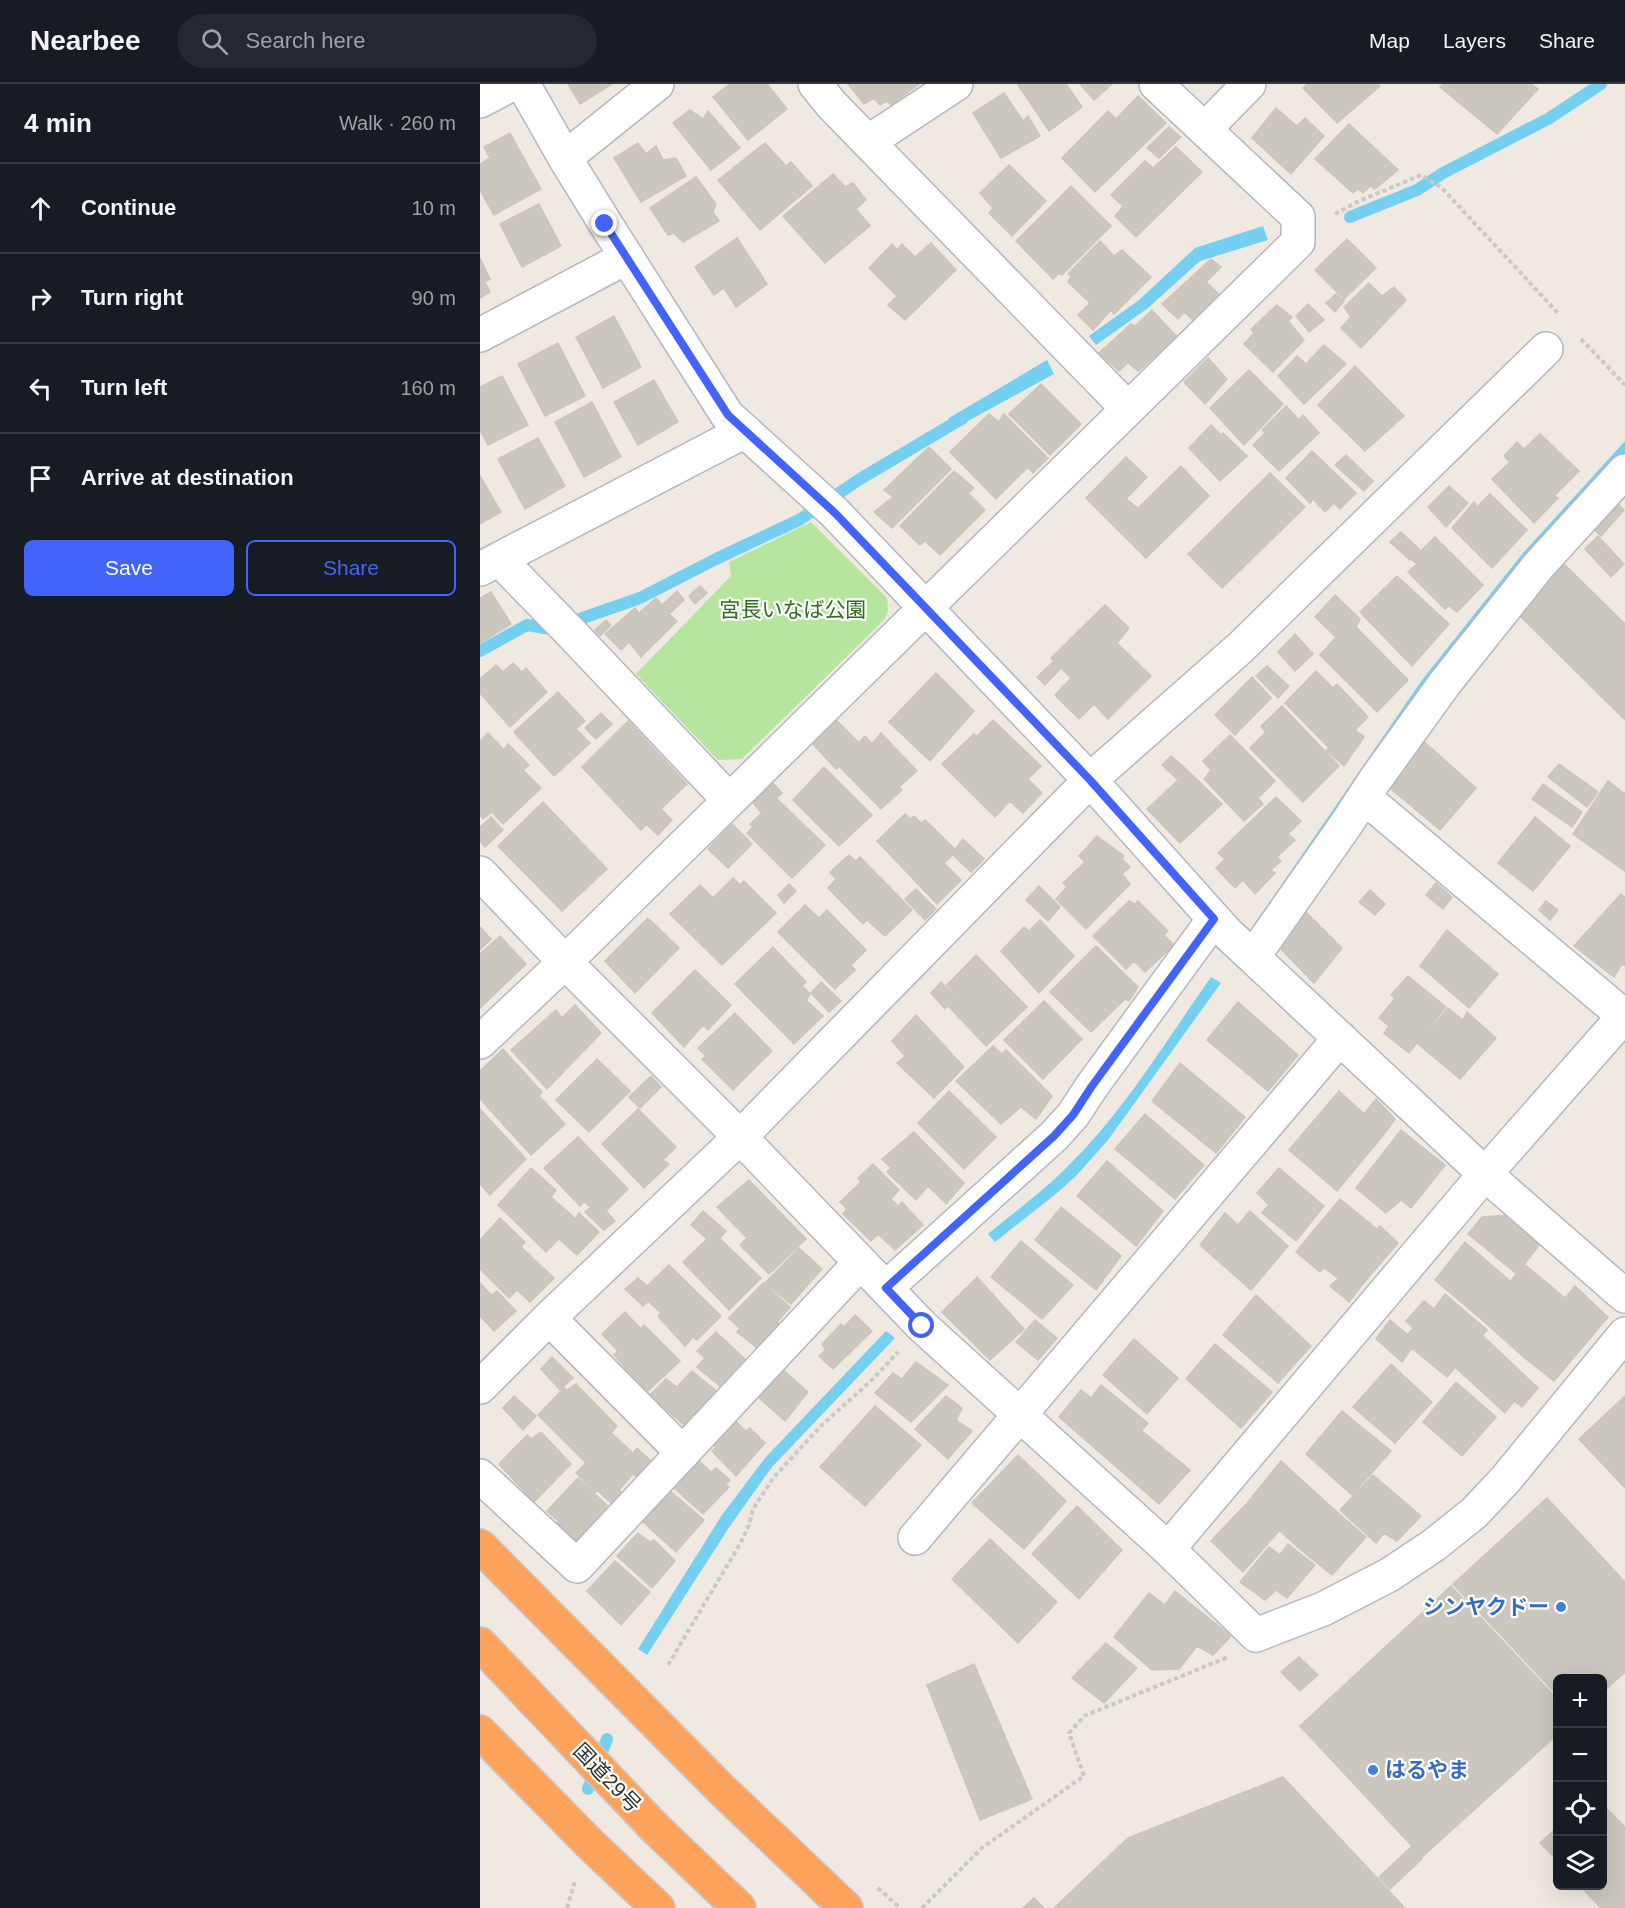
<!DOCTYPE html>
<html lang="en">
<head>
<meta charset="utf-8">
<style>
	:root { --surface:#171b24; --page:#242831; --text:#f1f3f6; --muted:#9ea1a6; --line:#363941; --accent:#4264fb }
	body { margin:0; font-family:Arial,"Noto Sans JP",sans-serif; background:var(--page); color:var(--text) }
	.controls { position:absolute; right:18px; bottom:18px; display:grid; overflow:hidden; border-radius:9px; box-shadow:0 6px 24px #0002 }
	.controls button { width:54px; height:54px; display:grid; place-items:center; padding:0; border:0; border-bottom:2px solid var(--line); background:var(--surface); color:var(--text); font:30px sans-serif }
	.stop { position:absolute; width:18px; height:18px; margin:-14px; border:4px solid #4264fb; border-radius:50%; background:#fff }
	.stop.end { background:#4264fb; border-color:#fff; box-shadow:0 2px 6px #0008 }
	.list { margin:0; padding:0; list-style:none }
	h2 { display:flex; justify-content:space-between; align-items:center; height:78px; margin:0; padding:0 24px; font-size:26px }
	h2 small { font-size:20px; font-weight:400; color:var(--muted) }
	.list li { display:grid; grid-template-columns:39px 1fr auto; gap:18px; align-items:center; box-sizing:border-box; height:90px; padding:0 24px; border-top:2px solid var(--line) }
	.list b { display:block; font-size:22px; white-space:nowrap }
	.list em { font-size:20px; font-style:normal; color:var(--muted) }
	.actions { display:flex; gap:12px; padding:18px 24px }
	.actions a { flex:1; padding:14px 0; border:2px solid var(--accent); border-radius:9px; text-align:center; font-size:21px; color:var(--accent) }
	.actions .main { background:var(--accent); color:#fff }
	.icon { flex:none; width:33px; height:33px; fill:none; stroke:currentColor; stroke-width:2; stroke-linecap:round; stroke-linejoin:round }
	.map { position:relative; flex:none; width:1145px; height:1824px; overflow:hidden }
	header { display:flex; align-items:center; gap:36px; box-sizing:border-box; height:84px; padding:0 30px; background:var(--surface); border-bottom:2px solid var(--line) }
	header strong { font-size:28px }
	nav { display:flex; gap:33px; margin-inline-start:auto; font-size:21px }
	.search { width:420px; height:54px; background:var(--page); display:flex; align-items:center; gap:15px; box-sizing:border-box; padding:0 21px; border-radius:33px; color:var(--muted); font-size:22px }
	main { display:flex }
	aside { flex:1; background:var(--surface) }
	.map>svg:first-child { display:block }
	.green { fill:#b6e59e }
	.water { fill:#75cff0 }
	.lines { fill:none; stroke-linecap:round; stroke-linejoin:round }
	.stream { stroke:#75cff0; stroke-width:12 }
	.building { fill:#cbc7bf; stroke:#cbc5ba; stroke-width:1.5 }
	.minor-casing { stroke:#b4b7c1; stroke-width:36 }
	.highway-casing { stroke:#c9c9c9; stroke-width:36 }
	.path { stroke:#c9c9c9; stroke-width:4; stroke-dasharray:4.5 3; stroke-linecap:butt }
	.minor { stroke:#fff; stroke-width:33 }
	.highway { stroke:#ffa35c; stroke-width:33 }
	.route { stroke:#4264fb; stroke-width:8 }
	.shop-dot { fill:#3f7fe0; stroke:#fff; stroke-width:2 }
	.labels { text-anchor:middle; stroke-width:4.5; stroke-linejoin:round; paint-order:stroke }
	.park-label { font-size:21px; fill:#2c6e1b; stroke:#fff }
	.shop-label { font-size:21px; font-weight:bold; fill:#366cbe; stroke:#fff; text-anchor:end }
	.street-label { font-size:21px; fill:#2e2e2e; stroke:#fff }
</style>
</head>
<body>
<header>
<strong>Nearbee</strong>
<div class="search"><svg class="icon" aria-label="search" viewBox="0 0 24 24"><circle cx="10" cy="10" r="6"/><path d="M15 15l6 6"/></svg>Search here</div>
<nav><a>Map</a><a>Layers</a><a>Share</a></nav>
</header>
<main>
<aside>
<h2>4 min<small>Walk · 260 m</small></h2>
<ul class="list">
<li><svg class="icon" aria-label="ahead" viewBox="0 0 24 24"><path d="M12 20V5M6 11l6-6 6 6"/></svg><div><b>Continue</b></div><em>10 m</em></li>
<li><svg class="icon" aria-label="right" viewBox="0 0 24 24"><path d="M7 20v-9h11M14 6l5 5-5 5"/></svg><div><b>Turn right</b></div><em>90 m</em></li>
<li><svg class="icon" aria-label="left" viewBox="0 0 24 24"><path d="M17 20v-9H6M10 6l-5 5 5 5"/></svg><div><b>Turn left</b></div><em>160 m</em></li>
<li><svg class="icon" aria-label="arrive" viewBox="0 0 24 24"><path d="M6 21V4h12l-3 4 3 4H6"/></svg><div><b>Arrive at destination</b></div></li>
</ul>
<div class="actions"><a class="main">Save</a><a>Share</a></div>
</aside>
<div class="map">
<svg width="1145" height="1824" viewBox="0 0 1145 1824">
	<rect width="100%" height="100%" fill="#efe9e1"/>
	<path class="green" d="M331,438L407,514L408,526L405,535L262,675L238,676L156,590L251,492L249,478Z"/>
	<path class="water" d="M783,142L788,156L720,177L668,224L616,261L609,252L659,216L715,164Z
		M567,276L574,290L475,344L467,339L469,334Z
		M1145,357V373L786,841L776,838L942,596L1043,469Z
		M731,893L741,899L628,1056L597,1091L577,1109L515,1158L508,1150C536,1127 566,1105 591,1079C644,1027 688,954 731,893Z
		M406,1247L415,1254L292,1383L250,1442L167,1571L158,1565L242,1431L285,1374Z"/>
	<g class="lines">
		<path class="stream" d="M870,133L937,106L963,89L1068,35L1121,0
			M0,567L47,541L71,545L160,514L236,475L319,436L380,395L483,334
			M108,1705L127,1655"/>
	</g>
	<path class="building" d="M88,0H132L100,20Z
		M250,0H287L307,25L268,56L233,13Z
		M368,0H439L411,21L407,17L400,21L394,14L384,20Z
		M540,0H586L602,23L569,47L538,1Z
		M600,0H632L614,16Z
		M827,0H897L900,2L857,39L823,4Z
		M963,0H1051L1058,5L1017,50L960,3Z
		M524,9L543,37L548,32L560,52L521,74L493,29Z
		M658,12L686,39L615,108L582,74L628,27L636,35Z
		M796,24L817,42L825,34L844,52L811,90L772,54Z
		M210,26L223,35L228,27L260,64L231,86L193,39Z
		M869,40L918,86L895,105L890,102L883,109L878,105L873,109L835,75Z
		M689,43L701,53L679,74L667,64Z
		M30,49L61,105L14,131L0,106V80L10,74L4,63Z
		M158,59L166,70L176,62L183,76L196,74L206,92L161,118L134,74Z
		M285,59L306,82L311,78L332,102L280,146L238,96Z
		M696,63L722,88L656,153L635,132L643,122L631,111L665,77L673,84Z
		M529,81L566,117L532,152L509,129L513,124L500,109Z
		M353,90L365,103L373,99L386,116L376,125L390,142L345,179L303,132Z
		M216,93L236,120L233,128L239,137L203,158L194,149L188,151L170,124Z
		M591,102L631,142L582,191L579,189L573,195L536,157Z
		M59,120L81,162L42,183L20,140Z
		M257,154L287,200L256,223L244,204L234,211L215,183Z
		M867,155L896,184L864,215L835,186Z
		M620,157L634,172L642,166L671,193L634,230L631,226L613,246L598,231L610,219L588,198L591,192L588,190Z
		M451,159L476,186L425,236L408,221L417,212L389,184L412,160L417,166L422,160L435,173Z
		M0,174L10,195L5,198L10,208L0,214Z
		M731,175L741,183L726,198L740,211L713,236L704,228L698,235L682,220Z
		M889,199L902,212L914,203L926,216L881,264L861,244L871,233L864,223Z
		M856,210L864,217L855,228L846,219Z
		M828,220L844,236L829,248L816,232Z
		M797,221L812,233L808,237L824,256L793,288L764,260L774,249L771,245Z
		M672,226L697,253L658,287L648,279L639,287L619,269L651,240L655,242Z
		M134,232L161,283L123,304L96,253Z
		M78,259L105,312L65,332L38,280Z
		M844,261L866,280L824,320L798,292L817,272L826,280Z
		M728,274L747,295L725,320L704,298Z
		M875,282L924,332L885,367L838,321Z
		M769,286L803,320L764,361L730,324Z
		M22,292L48,341L8,361L0,346V303Z
		M174,296L198,338L158,361L134,318Z
		M561,300L601,340L570,371L529,330Z
		M112,318L141,373L104,393L75,338Z
		M806,322L819,336L823,331L839,349L799,387L773,361L785,349L782,346Z
		M509,330L519,338L524,330L568,374L553,389L548,383L516,415L470,368Z
		M731,341L741,351L743,349L767,372L740,397L709,364Z
		M1060,350L1099,387L1074,412L1078,414L1054,439L1012,395L1030,378L1024,372L1037,358L1044,365Z
		M58,354L85,402L45,425L18,375Z
		M449,363L471,385L412,444L394,428L413,413L404,406Z
		M832,367L876,409L860,425L854,419L845,428L833,415L830,419L806,394Z
		M866,371L893,397L884,407L855,381Z
		M646,373L667,393L646,415L658,424L701,382L729,412L666,474L606,414Z
		M474,387L494,404L488,409L505,426L460,471L445,457L440,461L420,442Z
		M790,389L825,423L742,504L708,470Z
		M0,392L21,428L0,440Z
		M969,402L988,419L966,443L948,423Z
		M1010,410L1047,446L1012,484L972,444L994,418L997,423Z
		M1132,414L1144,426L1121,452L1110,442Z
		M921,448L940,466L930,476L910,458Z
		M1118,452L1144,480L1131,493L1105,465Z
		M955,453L1003,501L977,528L969,522L965,525L928,488L937,480L932,476Z
		M1084,480L1145,540V636L1037,529Z
		M917,492L969,540L932,582L880,528Z
		M220,502L227,509L215,520L209,512Z
		M197,507L204,516L189,530L197,537L161,573L149,558L141,566L125,550L155,524L159,529L176,514L182,521Z
		M11,508L31,540L0,559V514Z
		M855,511L880,535L876,543L928,596L897,628L840,571L856,553L835,533Z
		M625,521L649,544L637,559L671,592L628,635L614,620L599,635L575,611L591,594L571,574Z
		M126,536L131,541L120,552L115,546Z
		M815,550L833,570L815,587L798,568Z
		M573,578L580,585L565,601L557,593Z
		M33,579L42,588L46,584L67,608L30,643L0,609V595L16,581L23,588Z
		M787,582L809,602L798,614L776,592Z
		M836,587L853,604L857,600L888,633L875,646L884,653L864,682L846,666L849,664L805,619Z
		M456,589L494,627L450,677L409,638Z
		M772,593L791,614L755,651L735,631Z
		M78,608L105,637L96,645L110,659L74,692L34,648Z
		M802,622L859,682L823,718L770,664L786,648L781,642Z
		M121,629L132,640L116,655L105,644Z
		M356,636L378,658L356,680L359,683L356,685L332,659Z
		M513,636L561,682L548,695L562,709L543,729L530,717L515,733L462,680L494,650L496,653Z
		M148,637L207,700L181,725L192,736L178,751L166,740L161,746L102,683Z
		M8,649L24,666L28,660L49,681L43,686L61,704L23,740L12,728L3,735L0,731V657Z
		M401,649L437,687L419,703L422,706L401,725L357,680L385,652L392,660Z
		M750,651L795,697L778,714L783,720L764,737L724,695L731,686L723,677Z
		M941,655L996,704L960,746L905,700Z
		M691,672L707,686L697,695L682,681Z
		M1079,680L1118,708L1107,723L1068,693Z
		M344,683L392,731L359,762L313,716Z
		M708,687L742,720L700,759L667,725Z
		M1128,697L1145,710V787L1093,750Z
		M293,699L302,709L281,728L273,719Z
		M1063,700L1102,728L1092,743L1052,715Z
		M796,713L821,737L808,750L815,756L797,773L801,777L791,786L795,789L775,810L763,796L755,804L736,784L745,775L738,769Z
		M297,715L345,761L312,794L267,749L273,743L270,740Z
		M63,718L127,785L82,827L18,762Z
		M425,730L430,735L434,732L441,739L445,736L477,767L464,779L481,796L457,820L397,757Z
		M11,733L23,746L5,763L0,757V743Z
		M1055,733L1090,762L1053,807L1018,779Z
		M252,740L272,760L248,784L228,765Z
		M617,752L644,772L642,775L650,783L642,790L650,800L606,845L576,815L587,803L583,799L605,778L599,772Z
		M483,755L504,775L491,788L474,772L478,767L476,764Z
		M369,771L376,777L380,773L432,826L405,852L387,836L383,840L348,804L356,795L350,788Z
		M253,794L260,801L264,797L296,829L242,881L190,830L220,801L233,814Z
		M956,799L972,813L963,825L946,811Z
		M309,800L316,807L304,819L298,811Z
		M559,802L580,823L568,837L546,816Z
		M436,805L456,825L445,836L425,815Z
		M890,806L905,820L895,831L879,818Z
		M1141,810L1145,813V882L1142,880L1134,893L1094,862Z
		M649,817L655,820L658,817L688,847L684,851L694,861L665,888L654,877L646,885L613,852Z
		M1066,817L1078,826L1070,836L1059,826Z
		M325,821L339,834L347,826L386,866L371,881L375,886L355,905L298,848Z
		M826,828L862,864L834,899L798,862Z
		M168,834L199,864L155,909L125,877Z
		M560,836L594,872L559,909L521,867L544,843L549,847Z
		M0,843L11,855L0,866Z
		M967,846L1018,890L989,924L940,882Z
		M20,852L46,880L0,924V870Z
		M616,862L658,903L649,917L645,915L611,948L570,908Z
		M293,863L326,898L322,902L330,910L326,916L343,932L314,960L255,900Z
		M496,871L547,923L506,962L469,923L478,913L467,901Z
		M215,886L251,921L228,946L223,941L204,963L172,929Z
		M928,892L966,923L929,969L904,949L909,942L899,934L915,914L911,911Z
		M341,898L361,917L349,928L331,909Z
		M461,898L476,913L465,925L451,909Z
		M564,917L602,955L563,995L524,956Z
		M758,918L818,971L788,1007L727,956Z
		M95,921L121,949L67,1005L31,966L76,926L82,934Z
		M968,924L983,936L987,928L1016,954L980,995L938,960Z
		M255,929L292,967L253,1006L222,975L226,972L218,964Z
		M436,931L484,983L454,1014L417,979L425,972L412,957Z
		M513,962L522,970L526,966L572,1012L556,1035L541,1023L521,1040L476,997Z
		M23,965L62,1008L59,1012L85,1040L51,1071L0,1015V987Z
		M117,975L150,1007L109,1048L76,1016Z
		M700,979L765,1033L736,1069L672,1017Z
		M171,992L181,1003L160,1024L149,1013Z
		M469,1007L516,1053L484,1085L438,1039Z
		M859,1007L905,1049L857,1107L809,1066Z
		M896,1015L915,1035L905,1049L884,1030Z
		M0,1025L46,1075L10,1111L0,1100Z
		M158,1025L196,1063L183,1076L189,1080L164,1104L122,1060Z
		M665,1030L724,1081L695,1115L635,1065Z
		M921,1046L965,1081L931,1124L921,1116L906,1129L876,1104Z
		M434,1048L484,1099L466,1120L448,1102L436,1116L407,1088L411,1084L402,1075Z
		M98,1053L148,1105L120,1133L104,1117L100,1122L64,1084Z
		M627,1077L683,1127L656,1162L597,1112Z
		M393,1080L419,1106L411,1115L418,1122L422,1118L443,1141L415,1166L398,1150L391,1157L363,1130L367,1125L360,1118L381,1098L378,1094Z
		M51,1084L76,1106L71,1113L97,1136L66,1168L18,1121Z
		M799,1084L844,1122L816,1157L782,1129L789,1121L777,1109Z
		M269,1096L326,1155L289,1190L260,1161L267,1154L237,1123Z
		M860,1115L897,1145L900,1142L918,1159L882,1201L867,1187L858,1194L844,1184L840,1188L816,1168Z
		M581,1123L641,1172L616,1206L555,1156Z
		M110,1124L119,1134L126,1127L135,1137L124,1146L105,1128Z
		M223,1127L246,1147L240,1154L237,1150L229,1157L211,1141Z
		M770,1127L808,1162L771,1206L720,1161L745,1129L758,1141Z
		M99,1129L119,1148L97,1171L80,1156L98,1136L96,1134Z
		M1030,1131L1060,1160L1037,1190L988,1150L1002,1133Z
		M20,1134L45,1158L41,1163L74,1194L50,1218L37,1206L29,1214L0,1185V1156Z
		M237,1152L281,1194L249,1226L203,1178L226,1156L229,1158Z
		M541,1157L593,1201L562,1235L511,1193Z
		M985,1158L1031,1198L1001,1235L955,1196Z
		M319,1164L342,1185L311,1220L285,1199Z
		M1044,1180L1085,1214L1040,1270L1001,1235Z
		M189,1181L241,1232L217,1256L213,1253L205,1262L178,1232L181,1229L169,1218L174,1213L165,1204Z
		M867,1187L882,1201L869,1218L850,1202Z
		M497,1193L544,1245L510,1276L462,1228Z
		M158,1194L167,1202L164,1204L173,1213L163,1222L145,1205Z
		M0,1199L14,1214L0,1228Z
		M283,1199L310,1223L297,1238L303,1243L280,1266L257,1248L260,1245L249,1234Z
		M1095,1202L1128,1233L1074,1297L1040,1270Z
		M17,1207L36,1227L14,1247L0,1232V1228L14,1214L12,1211Z
		M965,1210L1007,1246L967,1293L923,1257L933,1244L926,1237L944,1217L954,1225Z
		M776,1211L831,1262L798,1299L743,1251Z
		M145,1228L161,1245L164,1241L200,1277L167,1308L134,1271L138,1267L122,1250Z
		M375,1231L392,1247L353,1285L339,1272L346,1266L342,1260L361,1240L364,1243Z
		M555,1236L577,1254L558,1276L536,1258Z
		M910,1236L928,1251L923,1257L932,1264L922,1278L896,1255Z
		M236,1248L267,1277L242,1304L217,1283L225,1274L217,1267Z
		M1003,1252L1058,1304L1042,1323L1034,1317L1025,1329L976,1284Z
		M654,1255L698,1294L667,1330L623,1291Z
		M735,1260L792,1308L761,1344L706,1295Z
		M72,1273L93,1294L80,1306L61,1285Z
		M436,1278L468,1301L431,1338L395,1309L413,1289L422,1295Z
		M911,1280L952,1318L915,1359L873,1323Z
		M301,1284L328,1308L305,1337L277,1312Z
		M212,1287L240,1310L219,1334L213,1330L204,1341L170,1311L186,1295L197,1303Z
		M976,1298L1016,1333L982,1372L943,1338Z
		M96,1300L137,1342L131,1349L153,1369L157,1364L171,1377L157,1393L153,1390L139,1406L142,1409L131,1419L118,1407L115,1408L96,1389L106,1379L58,1331L84,1304L87,1306Z
		M621,1301L668,1339L633,1380L579,1333L601,1306L611,1314Z
		M34,1312L56,1332L43,1346L23,1324Z
		M466,1312L482,1324L476,1336L492,1347L468,1375L435,1345Z
		M1145,1312V1404L1099,1355Z
		M395,1322L441,1361L385,1422L340,1383Z
		M862,1327L911,1367L872,1411L826,1370Z
		M252,1334L266,1347L270,1344L285,1359L256,1392L232,1367L236,1363L230,1357Z
		M662,1347L710,1386L679,1420L633,1380Z
		M61,1348L91,1380L54,1418L19,1380L47,1351L51,1355Z
		M538,1371L586,1417L544,1465L492,1419Z
		M216,1374L231,1388L236,1384L250,1396L245,1401L249,1403L223,1430L192,1402Z
		M801,1377L858,1429L821,1466L768,1418Z
		M893,1391L941,1432L917,1457L904,1449L896,1459L860,1426Z
		M98,1394L132,1426L97,1459L76,1441L78,1437L67,1427Z
		M190,1407L224,1436L196,1468L162,1437Z
		M1067,1414L1145,1498V1588L1122,1609V1594H1078V1612L973,1500Z
		M768,1418L799,1447L763,1488L731,1457Z
		M597,1422L642,1466L599,1515L552,1470Z
		M858,1429L886,1453L852,1491L821,1466Z
		M158,1449L170,1458L174,1456L195,1477L172,1504L137,1472Z
		M510,1455L577,1518L538,1559L472,1495Z
		M808,1460L835,1481L807,1514L796,1506L785,1516L760,1498L789,1463L800,1471Z
		M135,1477L170,1508L141,1541L107,1507Z
		M971,1502L1078,1616V1650L942,1773L820,1642Z
		M695,1507L751,1552L733,1571L717,1562L699,1585L672,1586L634,1553L669,1509L685,1521Z
		M626,1559L657,1584L624,1619L592,1594Z
		M819,1573L838,1591L820,1607L801,1588Z
		M494,1580L552,1715L500,1736L447,1601Z
		M803,1693L925,1824H574L648,1754Z
		M1122,1720L1145,1743V1824H1121L1100,1802H1122Z
		M1078,1743V1777L1060,1759Z
		M931,1763L942,1775L910,1805L899,1793Z
		M554,1814L564,1824H543Z"/>
	<g class="lines">
		<defs>
			<path id="minor" d="M43,0L85,74L125,139L247,331L355,429L610,696L746,848L1005,1090L1145,1212
				M335,0L351,20L648,325
				M0,17L32,0
				M725,45L769,0
				M388,58L476,0
				M85,74L177,0
				M0,251L147,173
				M19,475L94,552L249,716
				M0,485L265,347
				M884,713L1144,932
				M0,789L85,878L260,1053L442,1242L688,1465L776,1551L843,1525L909,1491L954,1461L994,1429L1026,1395L1145,1250
				M773,873L867,739L895,696L965,599L1060,480L1145,387
				M0,958L85,878L818,158V133L676,0
				M406,1204L574,1052L593,1031L612,1002L734,835
				M69,1234L203,1369
				M0,1303L69,1234L260,1053L610,696L760,564L1066,265
				M0,1392L97,1482L380,1179
				M435,1454L860,954
				M688,1465L1005,1090L1145,931"/>
			<path id="highway" d="M0,1462L241,1705L366,1824
				M0,1560L175,1744L259,1824
				M0,1648L110,1760L178,1824"/>
		</defs>
		<use href="#minor" class="minor-casing"/>
		<use href="#highway" class="highway-casing"/>
		<path class="path" d="M855,130L877,118L941,91L961,103L1078,229
			M1101,255L1145,301
			M188,1581L260,1460L269,1441L273,1425L294,1393L341,1342L393,1295L418,1268
			M398,1804L420,1824
			M87,1824L95,1797
			M442,1824L502,1764L604,1692L589,1649L604,1632L748,1573"/>
		<use href="#minor" class="minor"/>
		<use href="#highway" class="highway"/>
	</g>
	<g class="lines">
		<path class="route" d="M125,140L248,331L355,429L610,696L734,835L612,1002L593,1031L574,1052L406,1204L442,1242"/>
	</g>
	<g class="shop-dot">
		<circle cx="1081" cy="1523" r="6"/>
		<circle cx="893" cy="1686" r="6"/>
	</g>
	<g class="labels">
		<g class="park-label">
			<text x="313" y="533">宮長いなば公園</text>
		</g>
		<g class="shop-label">
			<text x="1069" y="1530">シンヤクドー</text>
			<text x="905" y="1693" text-anchor="start">はるやま</text>
		</g>
		<g class="street-label">
			<text transform="translate(127 1694) rotate(46)" y="7">国道29号</text>
		</g>
	</g>
</svg>
<div class="controls">
<button>+</button>
<button>−</button>
<button><svg class="icon" aria-label="locate" viewBox="0 0 24 24"><circle cx="12" cy="12" r="6"/><path d="M12 2v4M12 18v4M2 12h4M18 12h4"/></svg></button>
<button><svg class="icon" aria-label="layers" viewBox="0 0 24 24"><path d="M12 4l9 5-9 5-9-5zM3 14l9 5 9-5"/></svg></button>
</div>
<div class="stop" style="left:442px;top:1242px"></div>
<div class="stop end" style="left:125px;top:140px"></div>
</div>
</main>
</body>
</html>
